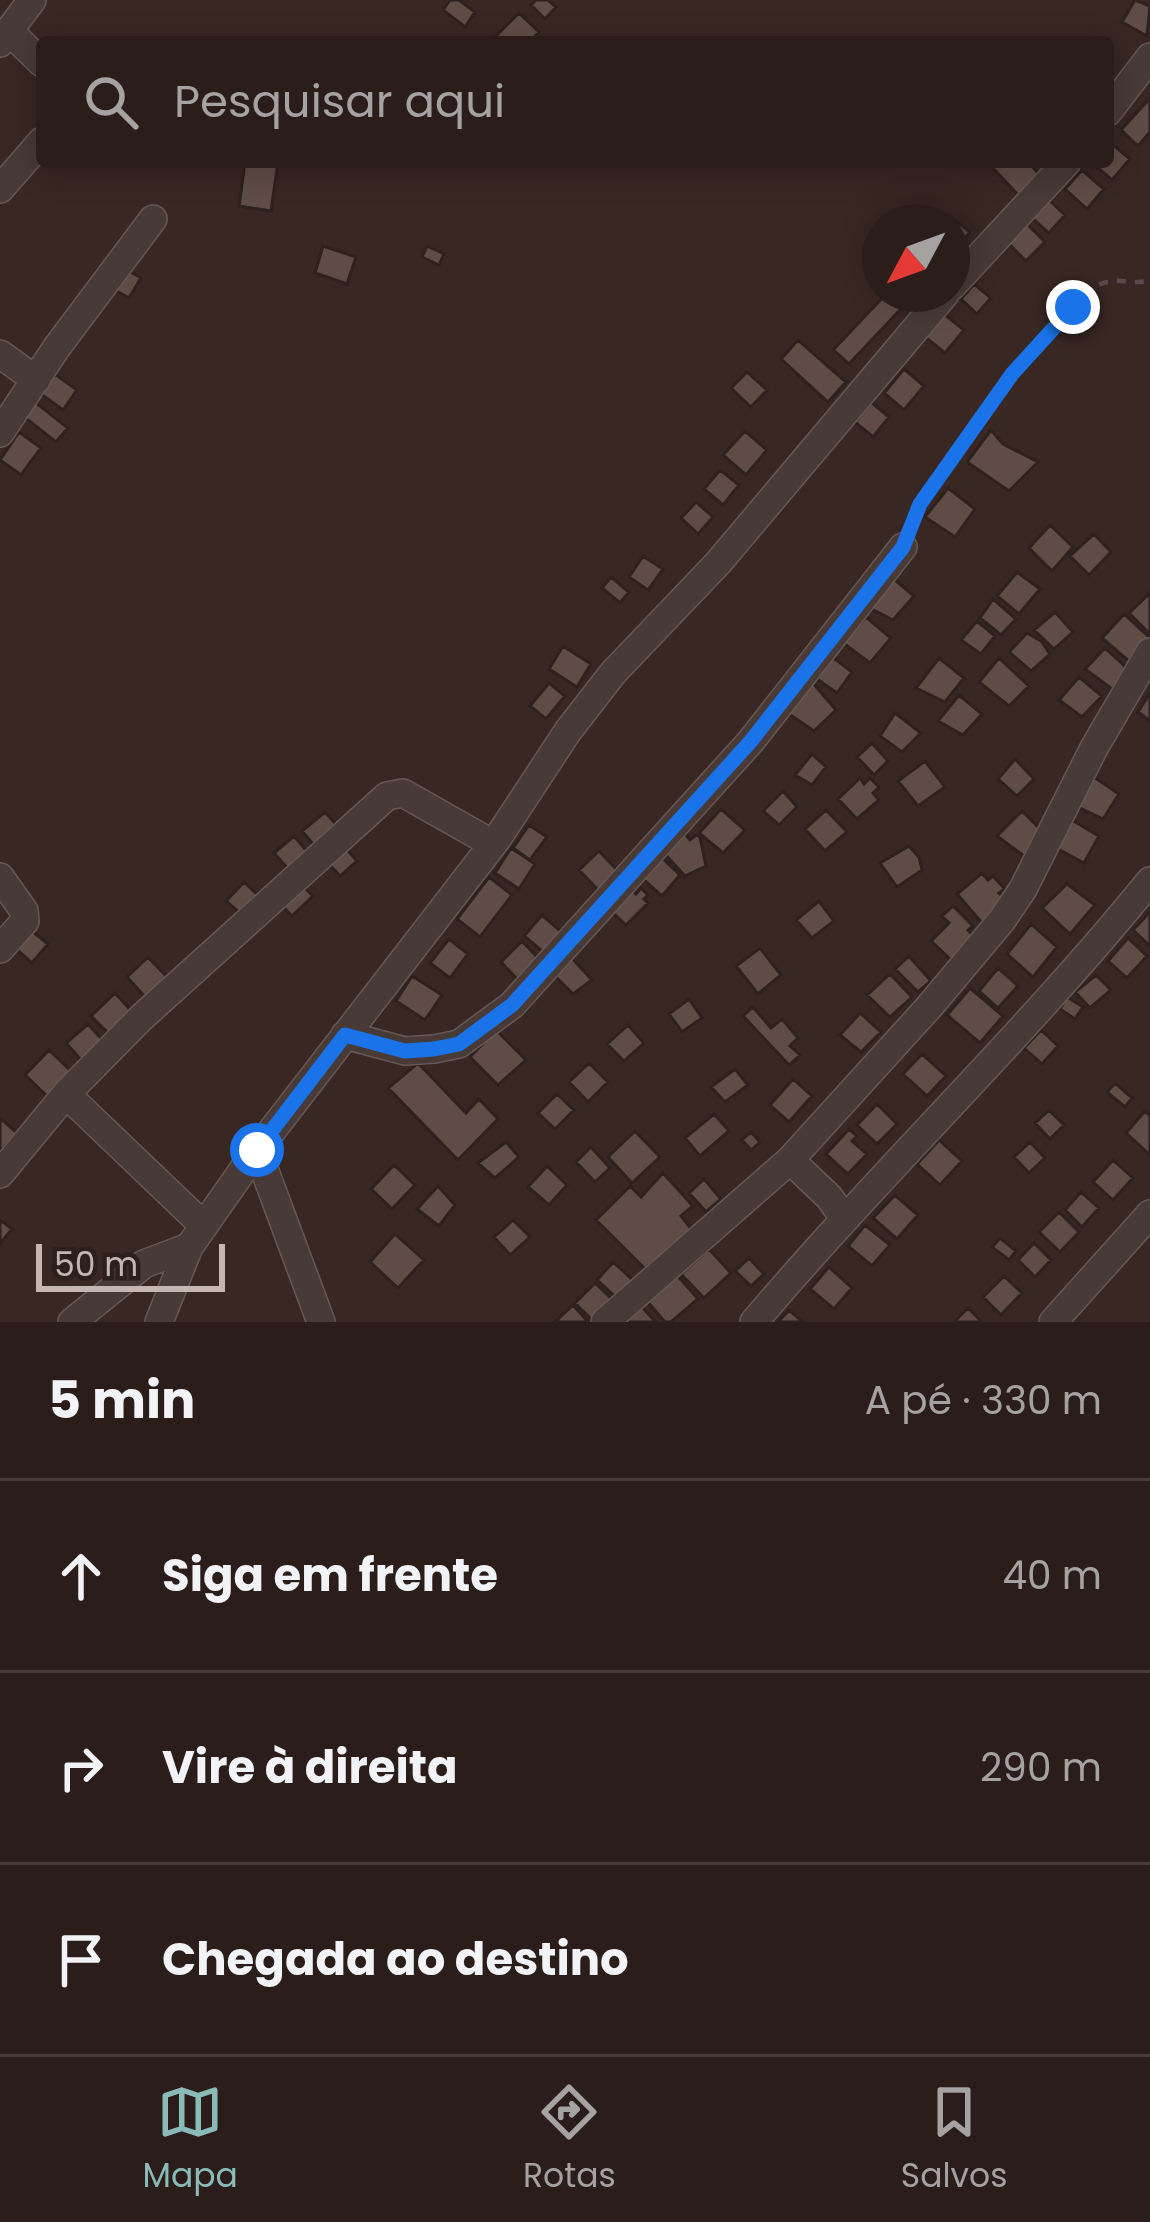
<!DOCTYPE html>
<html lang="pt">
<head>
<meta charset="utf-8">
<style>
	:root { --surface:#2a1d1a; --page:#322623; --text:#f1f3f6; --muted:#a5a2a2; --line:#463b39; --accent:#8bbbb9 }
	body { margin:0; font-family:Poppins,sans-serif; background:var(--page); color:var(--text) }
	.compass { position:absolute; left:862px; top:204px; width:108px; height:108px; border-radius:50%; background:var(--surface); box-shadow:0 6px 30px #0003; rotate:229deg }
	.scale { position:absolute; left:36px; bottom:30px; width:189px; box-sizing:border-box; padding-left:12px; border:6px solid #c4b6b1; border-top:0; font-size:33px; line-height:42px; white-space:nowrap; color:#c4b6b1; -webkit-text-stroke:9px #2d1f1b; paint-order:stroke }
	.stop { position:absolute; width:36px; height:36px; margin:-27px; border:9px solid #1a73e8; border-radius:50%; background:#fff }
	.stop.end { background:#1a73e8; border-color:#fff; box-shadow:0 3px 12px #0008 }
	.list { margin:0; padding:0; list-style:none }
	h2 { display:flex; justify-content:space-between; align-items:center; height:156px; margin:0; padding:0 48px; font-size:51px }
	h2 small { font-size:39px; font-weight:400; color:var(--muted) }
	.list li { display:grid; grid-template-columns:78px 1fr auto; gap:36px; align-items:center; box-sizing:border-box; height:192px; padding:0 48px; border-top:3px solid var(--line) }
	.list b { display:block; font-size:45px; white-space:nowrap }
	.list em { font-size:39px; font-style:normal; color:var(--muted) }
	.icon { flex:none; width:66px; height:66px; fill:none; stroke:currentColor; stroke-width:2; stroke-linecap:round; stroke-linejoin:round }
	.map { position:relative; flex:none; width:1150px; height:1322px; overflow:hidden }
	.search { position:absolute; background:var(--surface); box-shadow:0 6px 30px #0003; left:36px; right:36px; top:36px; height:132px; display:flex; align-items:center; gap:30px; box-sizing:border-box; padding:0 42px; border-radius:12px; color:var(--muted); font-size:45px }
	.sheet { height:732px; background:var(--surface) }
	nav { display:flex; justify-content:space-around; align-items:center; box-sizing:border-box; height:168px; border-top:3px solid var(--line); background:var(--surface); font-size:33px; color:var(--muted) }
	nav a { display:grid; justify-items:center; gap:6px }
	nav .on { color:var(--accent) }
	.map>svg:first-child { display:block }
	.building { fill:#5f4c46; stroke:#2f211d; stroke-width:3 }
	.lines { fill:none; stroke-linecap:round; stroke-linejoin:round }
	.minor-casing { stroke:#665854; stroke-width:30 }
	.path { stroke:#5c494e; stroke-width:4.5; stroke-dasharray:9 9; stroke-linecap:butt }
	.minor { stroke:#483a36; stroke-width:27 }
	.route { stroke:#1a73e8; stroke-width:15 }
</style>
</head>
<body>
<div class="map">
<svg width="1150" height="1322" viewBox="0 0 1150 1322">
	<rect width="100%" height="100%" fill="#382723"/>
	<path class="building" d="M450,0H459L475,12L465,27L443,10Z
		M536,0H548L556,7L545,19L531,5Z
		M1135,0L1150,6L1147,36L1122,22Z
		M519,13L539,32L529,42H502L496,36Z
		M1150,98V132L1138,146L1121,130Z
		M1110,142L1130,159L1112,180L1092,163L1108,162Z
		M245,162H278L271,211L239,206Z
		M1000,162H1028L1041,176L1019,196L993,168Z
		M1082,170L1104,189L1087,209L1065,189Z
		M1048,199L1065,215L1049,233L1031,217Z
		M951,217L970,232L953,253L952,222H947Z
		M1026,223L1045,242L1026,261L1007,242Z
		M323,246L356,257L347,284L315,273Z
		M427,246L444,254L439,265L422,257Z
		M126,269L141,278L129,298L113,289Z
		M974,284L991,298L977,314L961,299Z
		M886,294H915L849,364L833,350Z
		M944,314L964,330L945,353L925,337Z
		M798,340L846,382L828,402L781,359Z
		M904,369L924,386L904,410L884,393Z
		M747,372L767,390L751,407L731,388Z
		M55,374L77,390L63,410L41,394Z
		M35,402L68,428L56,442L23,416Z
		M871,402L889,417L873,437L855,422Z
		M991,430L1003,444L1038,462L1009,491L967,462Z
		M745,431L767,450L746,475L723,455Z
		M19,432L41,448L21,475L0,460Z
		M720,470L739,485L723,505L704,489Z
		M948,488L975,509L955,537L925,517Z
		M696,502L713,517L698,534L681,518Z
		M1050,525L1073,547L1052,571L1029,548Z
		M1094,534L1111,552L1089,575L1070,556Z
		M643,556L663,569L648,590L629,577Z
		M1017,572L1040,589L1019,614L997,596Z
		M888,574L914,596L893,620L864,605Z
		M611,577L629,592L620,603L602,588Z
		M1150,593V634L1129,613Z
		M993,599L1016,619L1001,635L980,618Z
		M1055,612L1073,632L1054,649L1034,630Z
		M1124,614L1150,638L1131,663L1102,638Z
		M866,617L891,638L870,663L843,643Z
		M977,621L995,636L981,654L961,640Z
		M1027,633L1041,641L1050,654L1031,671L1009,652Z
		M563,646L591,664L577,687L549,669Z
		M1105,648L1129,670L1112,689L1085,669Z
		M831,656L852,672L837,693L817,679Z
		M939,658L964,678L945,702L916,688Z
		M999,658L1029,686L1009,706L979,682Z
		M1079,677L1102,696L1082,717L1059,700Z
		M812,682L836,710L814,731L786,712Z
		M549,683L565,696L546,719L530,706Z
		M1150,693V721L1138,712Z
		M959,695L982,714L963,735L938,721Z
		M895,713L921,733L902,752L880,736Z
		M872,743L888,761L874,775L857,757Z
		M812,754L826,767L812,785L795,775Z
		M1015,759L1034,779L1017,796L998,779Z
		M925,761L945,787L918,806L898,781Z
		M1094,777L1119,794L1103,819L1076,806Z
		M860,778L864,784L870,778L879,787L873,793L879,800L857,819L838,799Z
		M783,791L797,807L779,825L763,811Z
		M721,809L745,830L723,853L699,833Z
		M826,810L847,832L825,851L805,829Z
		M1022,811L1045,834L1025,857L997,836Z
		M325,812L341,830L318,850L302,831Z
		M1072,820L1099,836L1084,863L1056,848Z
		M529,825L547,837L530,860L513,848Z
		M684,833L690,840L696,835L700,837L706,866L685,876L663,852Z
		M294,836L310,855L290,871L274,853Z
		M909,846L919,857L922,870L897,887L880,863Z
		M345,847L357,861L340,876L328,863Z
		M511,848L535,864L519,889L495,873Z
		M599,851L619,872L599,891L579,870Z
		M660,856L680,875L662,896L641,877Z
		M982,873L988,880L993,876L1005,889L999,893L1008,903L983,924L957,894Z
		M489,877L512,895L480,937L457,919Z
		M244,882L260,897L242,915L226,901Z
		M300,883L313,896L292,916L279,903Z
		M1067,884L1095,905L1070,934L1042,908Z
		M641,888L648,895L644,899L648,903L626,925L611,911L632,890L636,894Z
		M819,901L834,921L812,938L796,920Z
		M953,906L973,926L968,930L974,936L951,960L931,941L949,923L942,916Z
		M1150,912V946L1133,930Z
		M542,915L565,935L547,955L524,936Z
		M1031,924L1057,947L1033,977L1007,954Z
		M32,931L48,944L32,963L17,950Z
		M1128,938L1147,956L1127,978L1108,961Z
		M449,939L468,954L450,978L430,963Z
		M522,941L541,961L519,981L501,962Z
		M760,948L781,975L758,994L736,966Z
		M569,955L592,980L573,994L552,973Z
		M909,956L931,981L918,992L895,969Z
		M148,957L168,978L146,998L127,977Z
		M998,968L1018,986L998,1008L979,991Z
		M890,974L912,997L890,1017L867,995Z
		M1096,975L1111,990L1090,1008L1075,992Z
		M412,976L442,995L425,1020L396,1001Z
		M970,988L1003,1016L980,1043L947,1015Z
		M115,993L135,1015L112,1037L91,1016Z
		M1067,997L1083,1007L1075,1019L1060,1009Z
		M689,999L702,1018L682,1032L669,1014Z
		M753,1007L771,1028L782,1019L798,1038L790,1046L800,1055L789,1065L743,1016Z
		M860,1013L881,1032L861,1052L840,1035Z
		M88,1024L105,1043L83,1062L66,1043Z
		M628,1025L644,1043L624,1061L607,1044Z
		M496,1030L526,1060L498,1085L470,1057Z
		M1041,1030L1058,1046L1042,1064L1024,1048Z
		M49,1050L73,1073L49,1098L25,1075Z
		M922,1054L946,1076L927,1096L903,1074Z
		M418,1063L466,1113L479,1099L498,1119L458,1160L388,1088Z
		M589,1063L608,1082L588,1102L569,1082Z
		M735,1069L748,1085L725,1102L711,1087Z
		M793,1079L812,1096L789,1122L770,1105Z
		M1115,1083L1132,1098L1125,1107L1107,1092Z
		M557,1094L574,1110L555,1129L538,1113Z
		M877,1104L897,1124L877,1144L857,1125Z
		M1049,1110L1064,1125L1050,1139L1035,1123Z
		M1145,1111L1150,1116V1155L1126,1133Z
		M714,1114L729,1131L700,1156L685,1138Z
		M0,1118L17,1133L0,1152Z
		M849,1129L857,1136L852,1141L867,1154L848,1174L826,1154Z
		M635,1131L660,1157L632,1183L608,1157Z
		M751,1132L760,1142L751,1150L742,1140Z
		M939,1140L962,1161L940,1185L917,1164Z
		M506,1142L519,1157L495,1178L478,1163Z
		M1030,1142L1045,1158L1029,1173L1014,1157Z
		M591,1147L610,1168L595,1182L576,1162Z
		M1113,1160L1133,1178L1113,1200L1093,1182Z
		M394,1165L415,1185L392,1209L371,1189Z
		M547,1166L567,1185L549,1205L528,1187Z
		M663,1173L693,1206L681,1216L693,1231L647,1271L596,1220L630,1186L641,1197Z
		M704,1179L721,1199L706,1212L689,1193Z
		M438,1186L455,1205L439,1226L417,1209Z
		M1081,1192L1099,1208L1082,1227L1065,1210Z
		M895,1195L918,1215L897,1239L873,1218Z
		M1059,1212L1079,1232L1060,1252L1039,1232Z
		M0,1220L12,1229L0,1244Z
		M513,1220L530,1237L510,1255L494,1237Z
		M865,1225L890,1245L872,1266L848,1246Z
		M395,1234L424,1260L398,1288L370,1262Z
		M1000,1238L1016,1251L1009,1260L992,1247Z
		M1034,1243L1051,1260L1035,1277L1018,1260Z
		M709,1249L731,1273L704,1298L681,1274Z
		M749,1258L764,1274L751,1286L735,1271Z
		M613,1262L634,1281L618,1299L597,1280Z
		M829,1267L852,1288L834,1309L810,1289Z
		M676,1274L698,1299L671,1322H665L646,1300Z
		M1004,1276L1022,1293L1001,1315L983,1297Z
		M595,1283L614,1301L594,1322L575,1303Z
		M639,1304L656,1322H620Z
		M573,1305L588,1322H555Z
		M968,1308L982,1322H954Z
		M789,1310L803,1322H778Z"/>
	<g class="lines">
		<defs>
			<path id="minor" d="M10,32L42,63
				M0,43L32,0
				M1108,112L1150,57
				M0,189L42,141
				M952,286L1067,162
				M0,354L36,380
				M0,433L57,347L153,219
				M0,877L24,911L25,921L0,949
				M345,1035L405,1051L434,1049L459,1044L512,1005L751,741L903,547
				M66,1094L204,1226
				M257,1150L321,1322
				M0,1174L66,1094L141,1018L387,796L403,793L493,844
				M844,1218L829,1197L790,1160L929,1007L1002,920L1023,889L1094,748L1150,652
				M72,1322L144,1264L189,1247
				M159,1322L189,1247L257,1150L497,839L568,731L613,673L718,563L945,294
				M605,1322L790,1160
				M754,1322C882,1171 1025,1035 1150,881
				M1053,1322L1150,1214"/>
		</defs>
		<use href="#minor" class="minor-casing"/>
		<path class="path" d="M912,524L920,504C963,442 1006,381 1056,325C1068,312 1081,295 1097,286C1116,275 1131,286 1150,280"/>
		<use href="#minor" class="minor"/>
	</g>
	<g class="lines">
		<path class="route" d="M257,1150L345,1035L405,1051L434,1049L459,1044L512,1005L751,741L903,547L920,504L1012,374L1073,307"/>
	</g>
</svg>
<svg class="compass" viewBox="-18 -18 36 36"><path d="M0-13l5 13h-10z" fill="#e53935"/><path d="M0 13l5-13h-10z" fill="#a5a2a2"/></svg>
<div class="scale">50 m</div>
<div class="stop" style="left:257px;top:1150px"></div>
<div class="stop end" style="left:1073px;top:307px"></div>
<div class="search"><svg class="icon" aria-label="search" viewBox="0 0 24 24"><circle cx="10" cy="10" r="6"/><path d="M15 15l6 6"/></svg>Pesquisar aqui</div>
</div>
<section class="sheet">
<h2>5 min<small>A pé · 330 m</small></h2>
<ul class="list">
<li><svg class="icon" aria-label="ahead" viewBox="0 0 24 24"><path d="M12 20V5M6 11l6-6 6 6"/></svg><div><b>Siga em frente</b></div><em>40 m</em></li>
<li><svg class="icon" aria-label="right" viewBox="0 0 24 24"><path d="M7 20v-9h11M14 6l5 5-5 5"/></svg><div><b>Vire à direita</b></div><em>290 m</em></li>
<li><svg class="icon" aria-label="arrive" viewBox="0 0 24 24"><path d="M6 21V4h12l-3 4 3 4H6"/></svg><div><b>Chegada ao destino</b></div></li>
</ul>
</section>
<nav>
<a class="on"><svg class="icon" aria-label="map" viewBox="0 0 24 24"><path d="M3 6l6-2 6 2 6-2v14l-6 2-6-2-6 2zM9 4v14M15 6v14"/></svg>Mapa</a>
<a><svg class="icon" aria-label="directions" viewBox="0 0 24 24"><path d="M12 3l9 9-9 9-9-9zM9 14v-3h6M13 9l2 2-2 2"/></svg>Rotas</a>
<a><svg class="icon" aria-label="saved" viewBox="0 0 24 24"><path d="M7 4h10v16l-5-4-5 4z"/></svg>Salvos</a>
</nav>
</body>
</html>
